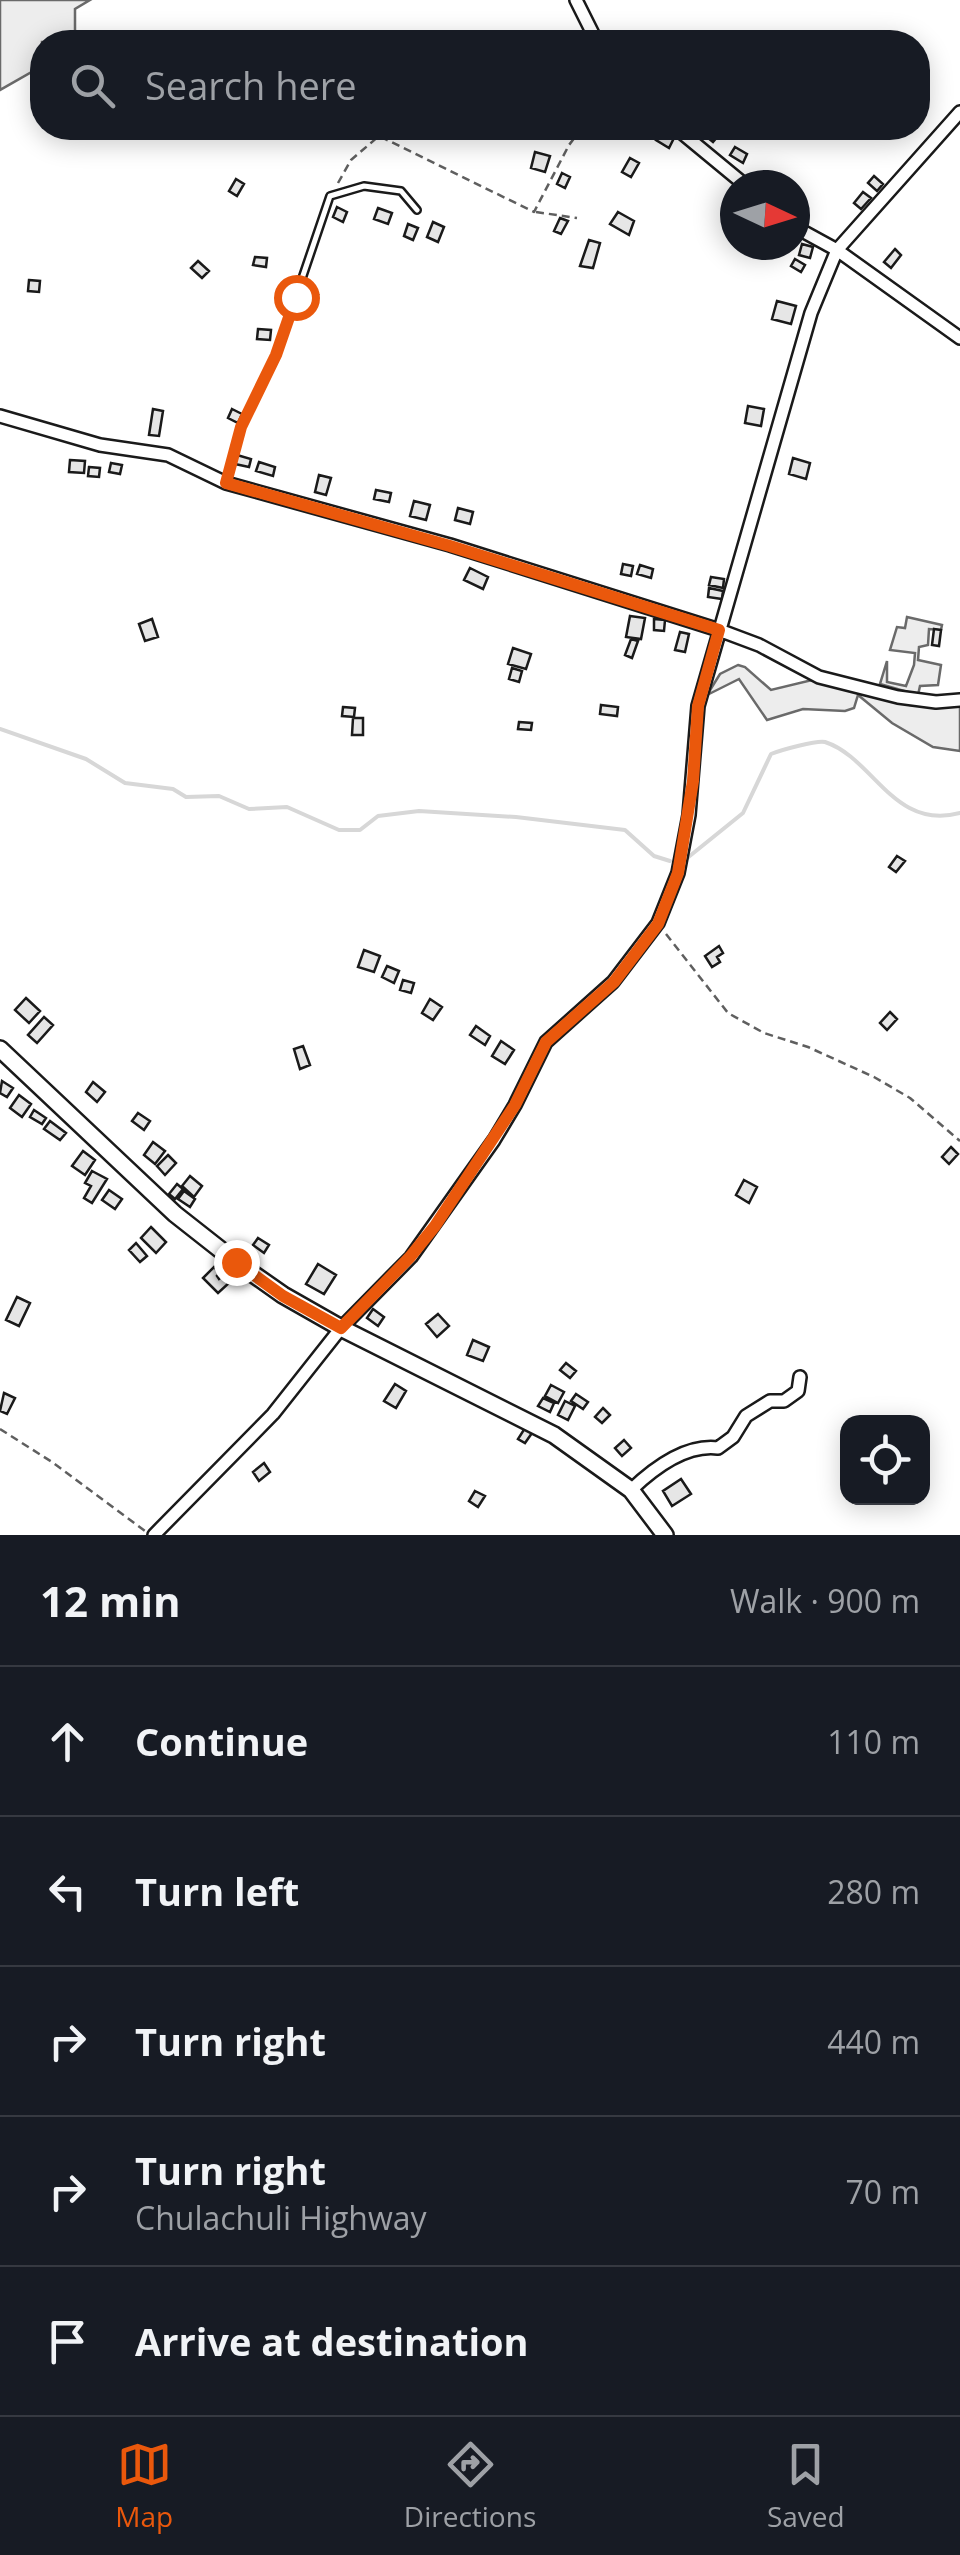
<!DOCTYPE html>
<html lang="en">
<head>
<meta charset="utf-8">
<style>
	:root { --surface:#171b24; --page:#242831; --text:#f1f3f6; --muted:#9ea1a6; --line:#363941; --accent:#ea580c }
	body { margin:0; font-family:"Open Sans",sans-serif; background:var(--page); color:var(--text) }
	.controls { position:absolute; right:30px; bottom:30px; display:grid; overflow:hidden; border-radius:20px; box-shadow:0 5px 25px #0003 }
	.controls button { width:90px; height:90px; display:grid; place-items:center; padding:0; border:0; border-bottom:2px solid var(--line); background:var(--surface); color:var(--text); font:50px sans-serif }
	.compass { position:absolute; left:720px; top:170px; width:90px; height:90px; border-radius:50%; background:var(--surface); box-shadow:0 5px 25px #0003; rotate:94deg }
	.stop { position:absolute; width:30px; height:30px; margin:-22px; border:8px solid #ea580c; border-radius:50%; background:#fff }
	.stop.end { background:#ea580c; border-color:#fff; box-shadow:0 2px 10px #0008 }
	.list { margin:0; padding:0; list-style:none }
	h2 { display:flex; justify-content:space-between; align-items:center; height:130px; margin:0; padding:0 40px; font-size:42px }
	h2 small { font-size:32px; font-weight:400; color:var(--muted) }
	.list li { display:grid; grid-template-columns:65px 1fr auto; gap:30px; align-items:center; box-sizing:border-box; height:150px; padding:0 40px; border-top:2px solid var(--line) }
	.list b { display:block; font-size:38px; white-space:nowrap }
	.list p { margin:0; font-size:32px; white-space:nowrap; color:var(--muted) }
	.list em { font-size:32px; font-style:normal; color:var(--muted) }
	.icon { flex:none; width:55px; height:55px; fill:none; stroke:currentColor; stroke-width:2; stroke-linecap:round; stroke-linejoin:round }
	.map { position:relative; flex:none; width:960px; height:1535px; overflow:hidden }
	.search { position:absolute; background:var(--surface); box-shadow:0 5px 25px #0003; left:30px; right:30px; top:30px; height:110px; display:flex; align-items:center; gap:25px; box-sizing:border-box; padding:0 35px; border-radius:40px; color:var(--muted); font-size:38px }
	.sheet { height:880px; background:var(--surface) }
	nav { display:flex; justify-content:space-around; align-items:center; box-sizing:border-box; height:140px; border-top:2px solid var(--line); background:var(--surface); font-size:28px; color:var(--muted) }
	nav a { display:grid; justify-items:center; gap:5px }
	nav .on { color:var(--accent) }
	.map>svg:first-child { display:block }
	.built { fill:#ededed; stroke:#6a6a6a; stroke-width:2.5 }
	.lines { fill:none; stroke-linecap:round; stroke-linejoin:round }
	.stream { stroke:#d7d7d7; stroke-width:4 }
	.building { fill:#e6e6e6; stroke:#1a1a1a; stroke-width:2.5 }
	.lane-casing { stroke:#1a1a1a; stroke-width:10 }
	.street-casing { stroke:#1a1a1a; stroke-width:16 }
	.secondary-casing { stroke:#1a1a1a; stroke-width:20 }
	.path { stroke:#5f5f5f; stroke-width:2.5; stroke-dasharray:8 5; stroke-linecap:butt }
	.lane { stroke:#fff; stroke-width:5 }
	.street { stroke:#fff; stroke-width:11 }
	.secondary { stroke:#fff; stroke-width:15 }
	.route { stroke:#ea580c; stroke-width:12 }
</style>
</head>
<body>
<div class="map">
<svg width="960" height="1535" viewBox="0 0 960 1535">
	<rect width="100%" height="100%" fill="#fff"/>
	<path class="built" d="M0,0H90L75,9V42H42V66L0,90Z
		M907,617L942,625L941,630L929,629L928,645L919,647L918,660L941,665L938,685L920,686L918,695L880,684L887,661V682L906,686L914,665L915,653L890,650L897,627L905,628Z
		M738,665L745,667L771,690L812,680L910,705L960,706V751L933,747L892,723L858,695L854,708L845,711L803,709L767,720L739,679L707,695L720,674Z"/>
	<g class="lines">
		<path class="stream" d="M0,729L86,759L125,783L173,789L186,797L219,796L249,809L287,807L339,830H360L378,816L419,811L516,817L625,830L654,856L670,861
			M686,859L743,813L771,754C781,750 817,740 825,742C874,758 893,831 960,813"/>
	</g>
	<path class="building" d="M706,128L718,136L713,142L702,133Z
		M662,131L674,138L669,148L656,140Z
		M735,147L747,154L743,163L730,155Z
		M535,152L550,156L545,172L531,168Z
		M630,158L639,163L631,177L622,172Z
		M562,173L570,177L565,188L557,184Z
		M874,176L883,184L877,191L868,183Z
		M236,179L244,184L237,196L229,191Z
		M863,192L871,198L861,209L854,203Z
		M337,207L347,212L343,222L333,217Z
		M378,208L392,213L388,224L374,219Z
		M618,212L634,221L629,235L610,224Z
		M560,218L568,221L561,234L554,231Z
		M433,222L444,227L438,242L427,237Z
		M408,224L418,228L413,240L404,236Z
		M589,240L600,243L593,268L580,266Z
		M802,244L813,247L810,258L799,255Z
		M895,249L901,255L891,268L884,262Z
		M255,257L267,258L266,267L253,265Z
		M795,259L805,265L801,272L791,266Z
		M198,261L209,271L202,278L191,268Z
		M29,280L40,281L39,292L28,291Z
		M311,292L318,295L313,306L306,303Z
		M777,301L796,306L791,324L772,319Z
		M258,329L271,330L270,340L257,339Z
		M748,406L764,409L761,426L745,423Z
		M153,409L163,411L159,436L149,435Z
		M232,409L242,414L238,423L228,418Z
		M237,455L251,459L249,467L235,464Z
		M793,458L810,463L806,479L789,474Z
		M70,460L85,461L84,473L69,472Z
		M259,462L275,467L273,476L256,471Z
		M111,463L122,465L120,474L109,472Z
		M89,467L100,468L99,477L88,476Z
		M319,475L331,478L326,495L315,492Z
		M376,490L391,493L389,502L374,499Z
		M414,501L430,505L426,520L410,516Z
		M458,508L473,512L470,524L455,520Z
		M623,564L633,566L631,576L621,574Z
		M640,565L653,569L651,578L637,574Z
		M470,568L488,577L483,589L464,580Z
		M711,577L724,579L723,588L709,585Z
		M709,588L723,591L722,599L708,597Z
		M630,616L645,618L641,639L626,637Z
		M152,619L158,637L145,641L139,624Z
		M654,619L665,620L664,631L654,630Z
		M934,629L941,630L939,646L932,645Z
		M680,632L689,634L685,652L675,650Z
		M631,639L638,641L632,658L625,655Z
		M513,648L531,654L526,669L508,664Z
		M512,668L522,671L519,682L509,679Z
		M601,705L618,707L617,716L600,714Z
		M343,707L355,708L354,717L342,716Z
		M353,718H363V735H352Z
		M519,722L532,723L531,730L518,729Z
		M897,856L905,861L896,872L889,867Z
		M719,946L723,953L717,957L720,962L712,967L705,956Z
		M364,950L380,956L374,972L358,967Z
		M387,966L399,971L394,983L382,977Z
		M403,980L414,983L411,993L400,990Z
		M26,998L40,1011L29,1023L15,1010Z
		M430,999L442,1007L433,1020L422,1013Z
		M890,1012L897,1019L887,1030L880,1023Z
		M44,1017L53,1025L37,1043L28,1035Z
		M476,1026L490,1036L485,1045L470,1035Z
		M501,1041L514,1050L505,1064L492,1056Z
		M303,1046L310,1065L300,1069L294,1049Z
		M2,1081L13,1088L7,1097L0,1093Z
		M93,1082L105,1092L97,1102L86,1092Z
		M19,1095L31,1104L22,1117L10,1108Z
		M34,1110L46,1118L42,1124L30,1117Z
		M138,1113L150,1121L144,1130L132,1121Z
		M50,1121L66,1133L60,1140L44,1129Z
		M153,1142L165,1151L155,1164L144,1155Z
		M951,1147L958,1154L949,1164L942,1157Z
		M83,1151L95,1160L85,1175L72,1166Z
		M168,1155L176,1163L165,1175L157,1166Z
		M92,1171L107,1179L92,1203L84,1198L91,1186L85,1183Z
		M190,1176L202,1186L194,1197L182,1186Z
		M744,1180L757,1187L749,1203L736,1195Z
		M177,1184L183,1189L175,1199L169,1194Z
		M109,1190L122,1199L115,1209L102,1200Z
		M184,1191L195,1199L190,1207L178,1199Z
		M151,1227L166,1242L156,1253L141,1238Z
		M258,1238L269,1245L264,1253L253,1245Z
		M136,1243L147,1256L140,1262L129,1250Z
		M318,1264L336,1275L324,1294L306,1284Z
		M214,1267L220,1273L217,1276L219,1279L223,1276L229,1283L218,1293L203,1278Z
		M17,1297L30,1303L19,1326L6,1320Z
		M373,1309L384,1317L378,1326L367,1318Z
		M438,1314L449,1326L437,1337L426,1324Z
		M473,1340L489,1347L483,1361L467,1355Z
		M566,1363L576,1371L570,1378L560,1370Z
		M395,1384L406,1391L396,1408L384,1401Z
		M551,1385L564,1392L558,1403L545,1396Z
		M4,1393L15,1398L7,1414L0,1411Z
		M576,1394L588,1402L583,1409L571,1401Z
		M543,1398L554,1403L550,1412L538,1406Z
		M565,1401L575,1406L568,1420L558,1415Z
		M603,1408L610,1415L602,1423L595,1417Z
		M525,1428L532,1433L525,1443L518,1439Z
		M624,1440L631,1448L622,1456L615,1448Z
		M264,1463L270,1472L259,1481L253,1472Z
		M681,1479L691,1494L672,1506L663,1491Z
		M475,1491L485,1496L478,1507L469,1501Z"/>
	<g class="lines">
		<defs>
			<path id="lane" d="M227,480L241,427L276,355L330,196L364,186L401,191L417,210"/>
			<path id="street" d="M576,0L597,42
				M676,128L745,185
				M795,227L837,250L960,338
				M0,416L100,445L168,455L226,483L450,545L719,630L759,645L819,677L898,697L936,702L960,700
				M631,1490C654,1468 686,1444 718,1448L733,1437L746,1416L770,1401H784L798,1391L800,1377
				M154,1535L273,1414L341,1328L411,1257L494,1140L515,1105L546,1042L613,982L658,923L678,873L689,815L698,706L811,313L837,250L960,112"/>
			<path id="secondary" d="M0,1049L175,1214L236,1262L283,1295L341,1328L554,1435L631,1490L665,1535"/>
		</defs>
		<use href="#lane" class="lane-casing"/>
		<use href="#street" class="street-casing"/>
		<use href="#secondary" class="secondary-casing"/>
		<path class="path" d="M338,183L351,160L379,136L534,212L569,145L582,128
			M536,212L577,218
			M666,934L728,1013L764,1033L808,1047L874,1077L910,1098L960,1141
			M0,1429L52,1462L145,1531"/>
		<use href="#lane" class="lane"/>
		<use href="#street" class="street"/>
		<use href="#secondary" class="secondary"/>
	</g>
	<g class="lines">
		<path class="route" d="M236,1262L283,1296L341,1328L410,1257L435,1226L515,1105L546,1042L614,982L658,924L678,873L693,781L698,706L719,630L450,546L226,483L241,427L276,355L296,297"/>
	</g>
</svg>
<div class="controls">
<button><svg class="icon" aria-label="locate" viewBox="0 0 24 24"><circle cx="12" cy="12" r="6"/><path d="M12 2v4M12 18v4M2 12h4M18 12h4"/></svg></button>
</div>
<svg class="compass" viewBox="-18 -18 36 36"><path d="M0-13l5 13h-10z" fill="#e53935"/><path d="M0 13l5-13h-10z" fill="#9ea1a6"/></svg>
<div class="stop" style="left:296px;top:297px"></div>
<div class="stop end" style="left:236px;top:1262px"></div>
<div class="search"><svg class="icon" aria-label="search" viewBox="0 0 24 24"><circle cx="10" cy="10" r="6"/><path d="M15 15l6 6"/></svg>Search here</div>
</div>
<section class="sheet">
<h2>12 min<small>Walk · 900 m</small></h2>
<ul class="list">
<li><svg class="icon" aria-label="ahead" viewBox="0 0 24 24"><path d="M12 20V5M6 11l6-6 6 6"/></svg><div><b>Continue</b></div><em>110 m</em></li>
<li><svg class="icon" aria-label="left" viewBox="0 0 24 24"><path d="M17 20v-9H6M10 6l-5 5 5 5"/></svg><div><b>Turn left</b></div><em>280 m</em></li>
<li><svg class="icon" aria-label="right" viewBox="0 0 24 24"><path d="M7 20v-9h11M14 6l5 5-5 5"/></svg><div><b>Turn right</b></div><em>440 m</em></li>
<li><svg class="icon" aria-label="right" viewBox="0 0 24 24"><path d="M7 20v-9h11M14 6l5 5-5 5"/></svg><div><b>Turn right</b><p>Chulachuli Highway</p></div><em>70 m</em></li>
<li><svg class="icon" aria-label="arrive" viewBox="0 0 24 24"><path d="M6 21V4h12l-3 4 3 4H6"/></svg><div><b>Arrive at destination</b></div></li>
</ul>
</section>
<nav>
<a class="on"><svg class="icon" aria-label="map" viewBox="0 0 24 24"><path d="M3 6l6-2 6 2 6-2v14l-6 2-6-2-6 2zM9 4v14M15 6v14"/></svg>Map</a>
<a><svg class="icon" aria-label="directions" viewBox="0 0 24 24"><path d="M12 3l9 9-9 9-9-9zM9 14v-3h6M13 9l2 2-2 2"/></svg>Directions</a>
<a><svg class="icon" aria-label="saved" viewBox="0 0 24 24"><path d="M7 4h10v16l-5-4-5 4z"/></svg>Saved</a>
</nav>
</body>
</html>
